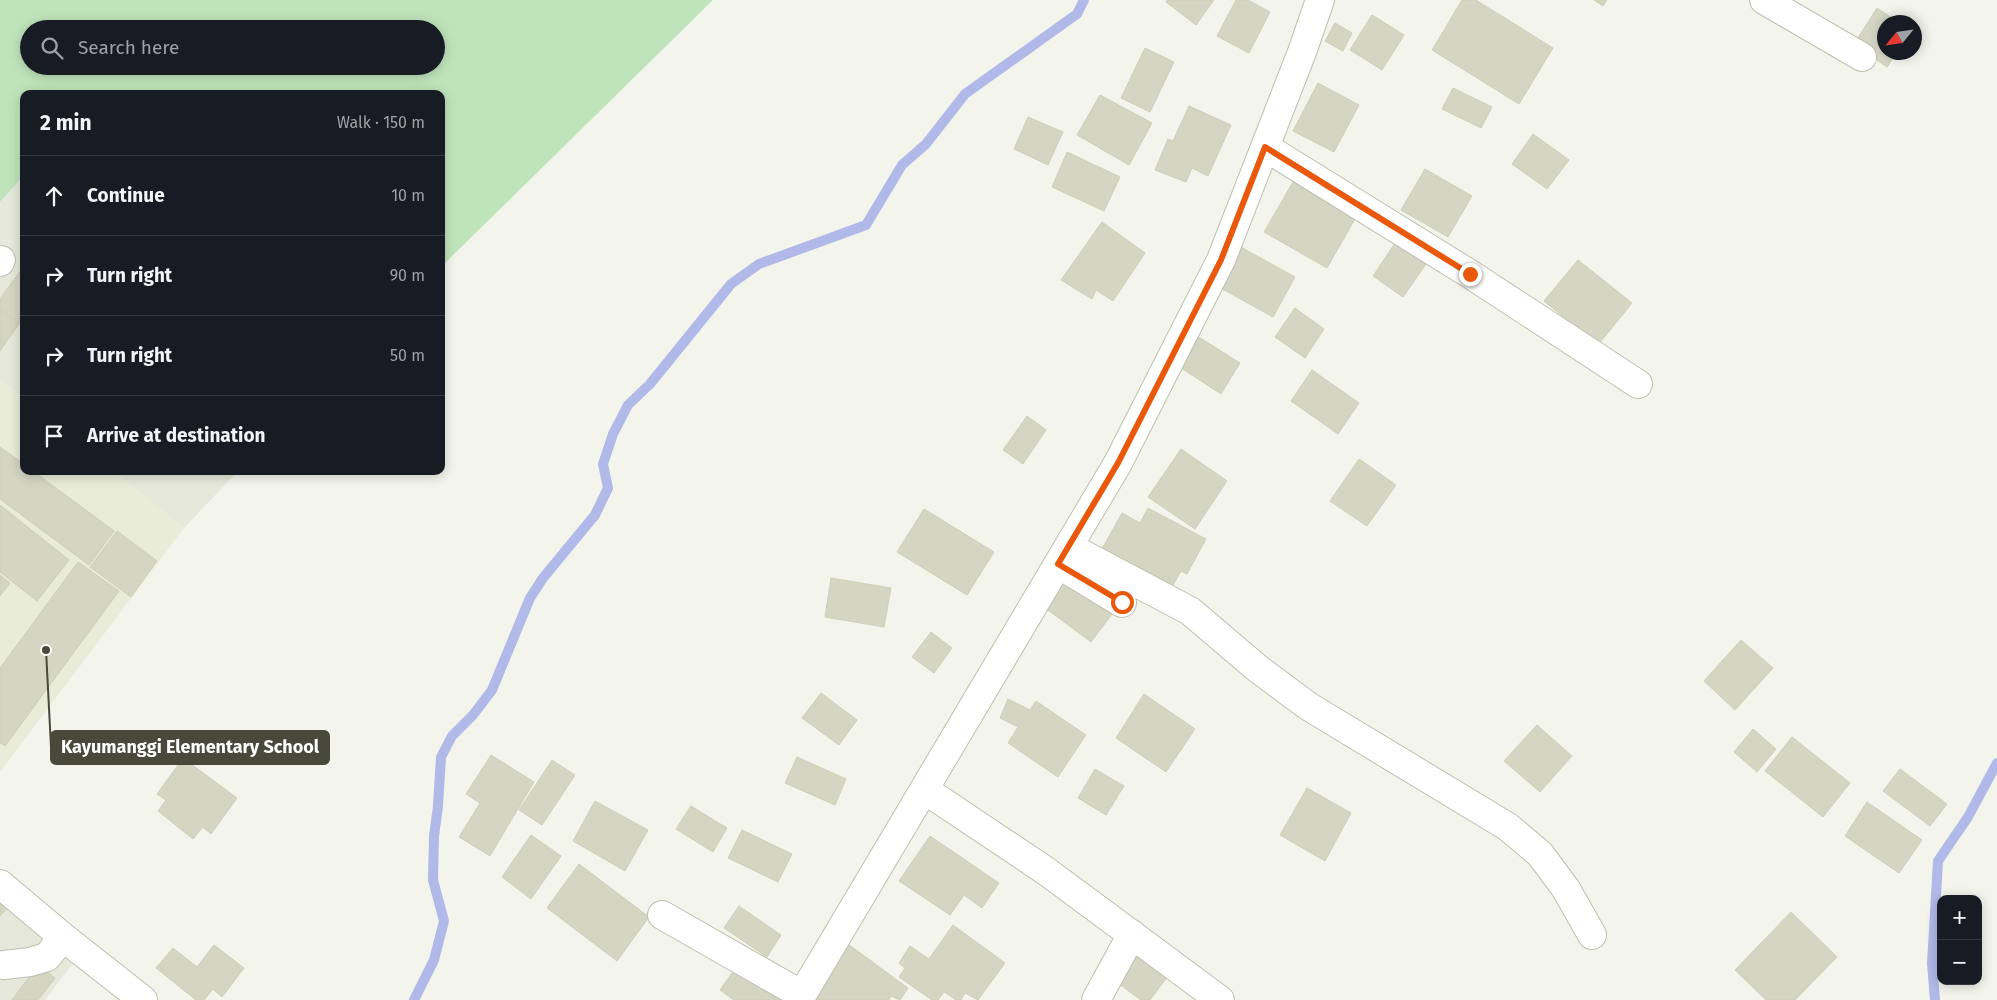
<!DOCTYPE html>
<html lang="en">
<head>
<meta charset="utf-8">
<style>
	:root { --surface:#171b24; --page:#20242c; --text:#f1f3f6; --muted:#9ea1a6; --line:#363941 }
	body { margin:0; font-family:"Fira Sans",sans-serif; background:var(--page); color:var(--text) }
	.controls { position:absolute; right:15px; bottom:15px; display:grid; overflow:hidden; border-radius:10px; box-shadow:0 2px 12px #0003 }
	.controls button { width:45px; height:45px; display:grid; place-items:center; padding:0; border:0; border-bottom:1px solid var(--line); background:var(--surface); color:var(--text); font:25px sans-serif }
	.compass { position:absolute; left:1877px; top:15px; width:45px; height:45px; border-radius:50%; background:var(--surface); box-shadow:0 2px 12px #0003; rotate:241deg }
	.stop { position:absolute; width:15px; height:15px; margin:-11px; border:4px solid #ea580c; border-radius:50%; background:#fff }
	.stop.end { background:#ea580c; border-color:#fff; box-shadow:0 1px 5px #0008 }
	.list { margin:0; padding:0; list-style:none }
	h2 { display:flex; justify-content:space-between; align-items:center; height:65px; margin:0; padding:0 20px; font-size:21px }
	h2 small { font-size:16px; font-weight:400; color:var(--muted) }
	.list li { display:grid; grid-template-columns:32px 1fr auto; gap:15px; align-items:center; box-sizing:border-box; height:80px; padding:0 20px; border-top:1px solid var(--line) }
	.list b { display:block; font-size:19px; white-space:nowrap }
	.list em { font-size:16px; font-style:normal; color:var(--muted) }
	.icon { flex:none; width:28px; height:28px; fill:none; stroke:currentColor; stroke-width:2; stroke-linecap:round; stroke-linejoin:round }
	.map { position:relative; flex:none; width:1997px; height:1000px; overflow:hidden }
	.search { position:absolute; background:var(--surface); box-shadow:0 2px 12px #0003; left:20px; top:20px; width:425px; height:55px; display:flex; align-items:center; gap:12px; box-sizing:border-box; padding:0 18px; border-radius:28px; color:var(--muted); font-size:19px }
	.panel { position:absolute; background:var(--surface); box-shadow:0 2px 12px #0003; left:20px; top:90px; width:425px; height:385px; border-radius:10px }
	.map>svg:first-child { display:block }
	.residential { fill:#e6e8db }
	.education { fill:#e9ecd8 }
	.green { fill:#bfe4bb; fill-rule:evenodd }
	.lines { fill:none; stroke-linecap:round; stroke-linejoin:round }
	.stream { stroke:#b1b9e9; stroke-width:10 }
	.building { fill:#d4d5c3; stroke:#cecfb7 }
	.minor-casing { stroke:#bebfb0; stroke-width:30 }
	.minor { stroke:#fff; stroke-width:28 }
	.route { stroke:#ea580c; stroke-width:6 }
	.leader { fill:none; stroke:#48493b; stroke-width:2 }
	.callout-dot { fill:#48493b; stroke:#fff; stroke-width:2 }
	.callout { fill:#48493b; stroke:#48493b; stroke-width:2 }
	.callout-label { font-size:18px; text-anchor:middle; font-weight:bold; fill:#fff }
</style>
</head>
<body>
<div class="map">
<svg width="1997" height="1000" viewBox="0 0 1997 1000">
	<rect width="100%" height="100%" fill="#f3f5ed"/>
	<path class="residential" d="M24,175V398L0,379V202Z
		M114,471H238L184,528Z
		M0,895L73,963L45,1000H0Z"/>
	<path class="education" d="M0,379L24,398V471H114L184,528L0,772Z"/>
	<path class="green" d="M0,0H713L441,267V94H24V175L0,202ZM29,29H436V66H29Z"/>
	<g class="lines">
		<path class="stream" d="M414,1000L434,960L444,921L433,880L434,836L438,806L441,757L452,736L473,715L492,690L530,598L543,578L595,515L608,488L603,464L613,434L628,405L650,384L731,284L759,264L866,225L902,165L926,144L965,94L1077,14L1084,0
			M1935,1000L1932,963L1938,861L1968,817L1997,763"/>
	</g>
	<path class="building" d="M1167,0H1214L1196,25L1166,2Z
		M1236,0H1248L1270,12L1249,53L1217,36Z
		M1462,0H1476L1553,48L1519,104L1432,50Z
		M1594,0H1607L1603,6Z
		M1877,8L1898,22H1884V52H1897L1887,67L1854,44Z
		M1372,15L1404,35L1382,70L1350,50Z
		M1335,23L1352,33L1343,51L1325,41Z
		M1145,48L1174,62L1150,112L1121,98Z
		M1318,83L1359,105L1334,152L1293,131Z
		M1453,88L1492,107L1481,128L1442,109Z
		M1100,95L1152,123L1129,165L1077,135Z
		M1189,106L1231,125L1208,176L1192,168L1186,182L1155,170L1168,139L1173,141Z
		M1028,117L1063,132L1048,165L1014,149Z
		M1533,134L1569,160L1547,189L1512,164Z
		M1067,152L1120,177L1104,211L1052,187Z
		M1425,169L1472,196L1448,237L1401,210Z
		M1293,182L1356,217L1327,268L1264,232Z
		M1102,222L1145,253L1113,301L1096,290L1092,299L1061,280Z
		M1395,243L1426,264L1403,297L1373,276Z
		M1239,246L1295,277L1273,317L1217,286Z
		M1578,260L1632,303L1598,345L1544,301Z
		M21,270L24,272V326L0,309V299Z
		M1295,308L1324,329L1305,358L1275,337Z
		M0,310L19,324L0,351Z
		M1197,336L1240,363L1221,394L1178,366Z
		M1312,370L1359,403L1338,434L1291,401Z
		M1027,416L1046,430L1023,464L1003,450Z
		M0,447L24,464V471H33L114,531L89,565L0,499Z
		M1181,449L1227,481L1195,529L1148,497Z
		M1359,459L1396,485L1367,526L1330,501Z
		M0,505L69,560L37,601L0,572Z
		M1148,508L1206,539L1187,574L1181,571L1172,587L1102,549L1122,513L1140,523Z
		M924,509L994,552L967,595L897,552Z
		M117,531L157,561L131,597L90,567Z
		M78,562L119,591L5,746L0,743V668Z
		M0,575L10,583L0,596Z
		M831,578L891,588L884,627L825,617Z
		M1065,579L1112,614L1091,642L1044,607Z
		M931,632L952,648L934,673L912,657Z
		M1741,640L1773,668L1735,710L1704,681Z
		M821,693L857,720L839,745L802,718Z
		M1144,694L1195,729L1166,772L1116,738Z
		M1008,699L1030,710L1036,701L1086,735L1058,777L1008,743L1018,727L1000,718Z
		M1537,725L1572,756L1540,792L1504,761Z
		M1753,729L1776,749L1757,772L1734,752Z
		M1792,737L1850,783L1823,817L1765,771Z
		M491,755L534,782L490,856L459,837L480,803L466,794Z
		M797,757L846,779L835,805L785,783Z
		M183,758L237,798L211,834L203,827L193,839L158,811L166,800L157,794Z
		M552,760L575,775L542,825L519,810Z
		M1095,769L1124,786L1106,815L1078,798Z
		M1900,769L1947,804L1930,826L1883,791Z
		M1307,788L1351,813L1325,861L1280,835Z
		M595,801L648,830L625,871L573,841Z
		M1867,802L1922,840L1899,873L1845,836Z
		M691,806L727,828L713,852L676,829Z
		M742,830L792,854L778,882L728,858Z
		M531,835L561,856L531,899L502,877Z
		M930,836L999,883L982,908L964,895L950,915L899,881Z
		M579,864L649,917L617,961L547,908Z
		M0,898L9,906L0,916Z
		M739,906L781,935L767,957L724,928Z
		M1791,912L1837,957L1795,1000H1766L1735,970Z
		M953,925L1005,963L978,1000L965,993L961,1000H956L944,992L938,1000H932L899,977L905,968L899,963L910,946L929,959Z
		M841,939L908,988L900,1000L891,996L889,1000H812Z
		M214,945L244,968L222,997L213,989L204,1000H196L156,968L173,948L197,967Z
		M1138,955L1168,976L1150,1000H1141L1118,983Z
		M740,962L784,1000H734L720,990Z
		M38,965L55,978L38,1000H12Z"/>
	<g class="lines">
		<defs>
			<path id="minor" d="M1764,0L1862,57
				M1265,147L1470,274L1638,384
				M0,262L1,260
				M1069,547L1190,611L1257,668L1308,706L1508,827L1540,854L1566,889L1592,935
				M1058,564L1122,603
				M925,790L1046,871L1220,1000
				M0,884L63,937L143,1000
				M662,915L802,995
				M4,965L30,962L47,957L63,937
				M799,1000L1118,463L1221,260L1302,52L1320,0
				M1096,1000L1132,934"/>
		</defs>
		<use href="#minor" class="minor-casing"/>
		<use href="#minor" class="minor"/>
	</g>
	<g class="lines">
		<path class="route" d="M1122,602L1058,564L1118,463L1221,260L1265,147L1470,274"/>
	</g>
	<path class="leader" d="M46 650L51 747"/>
	<circle class="callout-dot" cx="46" cy="650" r="5"/>
	<rect class="callout" x="51" y="731" width="278" height="33" rx="5"/>
	<g class="callout-label">
		<text x="190" y="753">Kayumanggi Elementary School</text>
	</g>
</svg>
<div class="controls">
<button>+</button>
<button>−</button>
</div>
<svg class="compass" viewBox="-18 -18 36 36"><path d="M0-13l5 13h-10z" fill="#e53935"/><path d="M0 13l5-13h-10z" fill="#9ea1a6"/></svg>
<div class="stop" style="left:1122px;top:602px"></div>
<div class="stop end" style="left:1470px;top:274px"></div>
<div class="search"><svg class="icon" aria-label="search" viewBox="0 0 24 24"><circle cx="10" cy="10" r="6"/><path d="M15 15l6 6"/></svg>Search here</div>
<section class="panel">
<h2>2 min<small>Walk · 150 m</small></h2>
<ul class="list">
<li><svg class="icon" aria-label="ahead" viewBox="0 0 24 24"><path d="M12 20V5M6 11l6-6 6 6"/></svg><div><b>Continue</b></div><em>10 m</em></li>
<li><svg class="icon" aria-label="right" viewBox="0 0 24 24"><path d="M7 20v-9h11M14 6l5 5-5 5"/></svg><div><b>Turn right</b></div><em>90 m</em></li>
<li><svg class="icon" aria-label="right" viewBox="0 0 24 24"><path d="M7 20v-9h11M14 6l5 5-5 5"/></svg><div><b>Turn right</b></div><em>50 m</em></li>
<li><svg class="icon" aria-label="arrive" viewBox="0 0 24 24"><path d="M6 21V4h12l-3 4 3 4H6"/></svg><div><b>Arrive at destination</b></div></li>
</ul>
</section>
</div>
</body>
</html>
